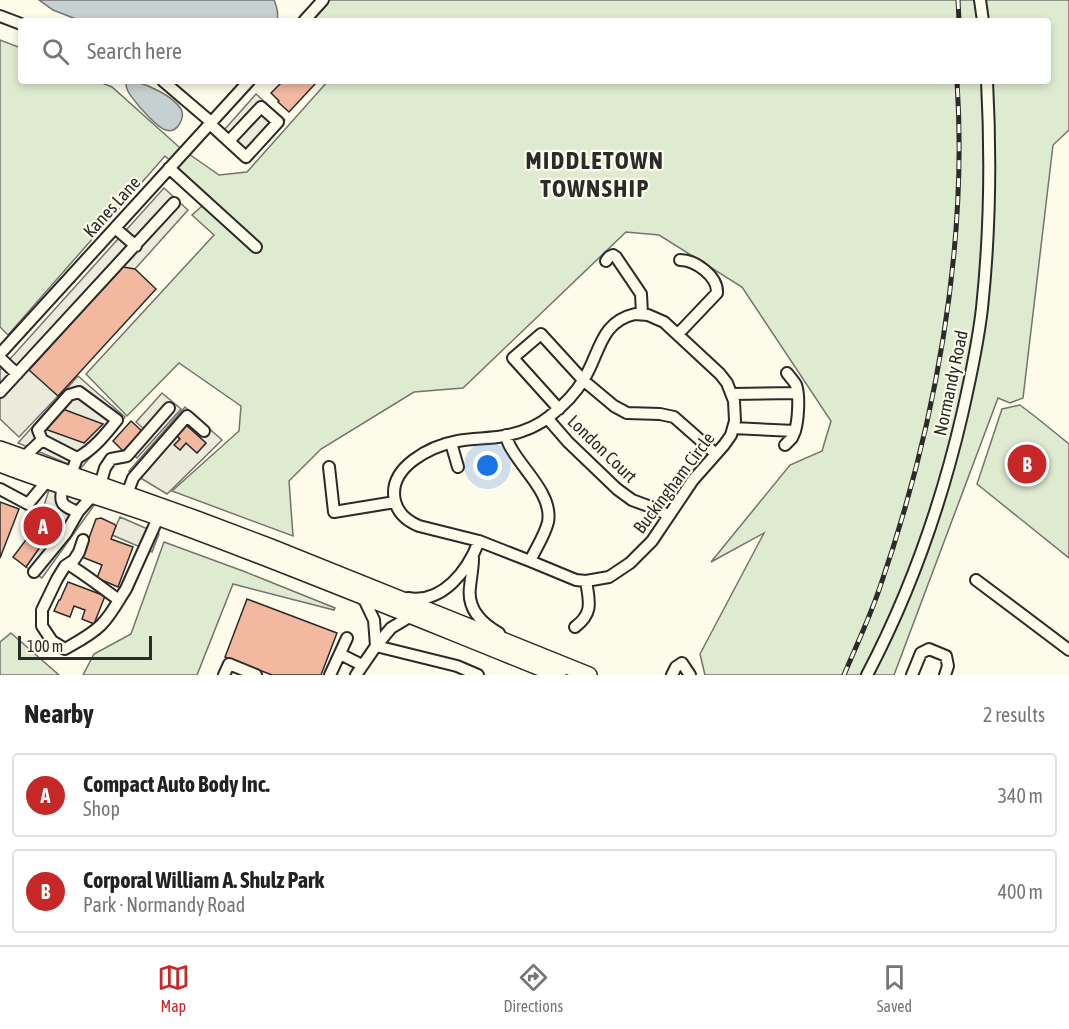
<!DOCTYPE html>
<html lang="en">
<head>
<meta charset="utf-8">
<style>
	:root { --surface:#fff; --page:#f6f6f6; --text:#222; --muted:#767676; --line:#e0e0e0; --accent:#c62828 }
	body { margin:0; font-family:"Asap Condensed",sans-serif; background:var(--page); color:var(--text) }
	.scale { position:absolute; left:18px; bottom:15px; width:134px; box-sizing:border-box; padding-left:6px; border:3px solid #2b2b2b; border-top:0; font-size:16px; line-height:21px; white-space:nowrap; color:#2b2b2b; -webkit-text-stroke:4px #fdfbea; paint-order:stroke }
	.you { position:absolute; left:488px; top:466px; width:21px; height:21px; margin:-15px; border:4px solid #fff; border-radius:50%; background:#1a73e8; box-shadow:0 0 0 9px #1a73e833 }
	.badge { display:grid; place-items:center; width:39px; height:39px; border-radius:50%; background:var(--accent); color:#fff; font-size:20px; font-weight:700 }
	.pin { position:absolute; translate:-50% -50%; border:3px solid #fff; box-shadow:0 2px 6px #0006 }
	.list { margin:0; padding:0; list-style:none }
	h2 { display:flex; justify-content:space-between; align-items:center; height:78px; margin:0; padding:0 24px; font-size:26px }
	h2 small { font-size:20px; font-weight:400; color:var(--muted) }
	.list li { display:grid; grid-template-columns:39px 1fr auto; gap:18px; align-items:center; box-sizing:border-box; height:84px; margin:0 12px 12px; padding:0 12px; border:2px solid var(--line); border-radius:6px }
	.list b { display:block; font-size:22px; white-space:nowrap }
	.list p { margin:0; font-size:20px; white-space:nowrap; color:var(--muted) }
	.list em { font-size:20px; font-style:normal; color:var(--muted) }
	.icon { flex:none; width:33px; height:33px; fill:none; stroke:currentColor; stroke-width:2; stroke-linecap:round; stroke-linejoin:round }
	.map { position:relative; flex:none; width:1069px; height:675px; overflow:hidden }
	.search { position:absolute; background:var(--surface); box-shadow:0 3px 9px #0003; left:18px; right:18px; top:18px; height:66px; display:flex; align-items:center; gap:15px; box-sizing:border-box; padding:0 21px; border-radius:6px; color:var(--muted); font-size:22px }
	.sheet { height:270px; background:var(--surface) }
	nav { display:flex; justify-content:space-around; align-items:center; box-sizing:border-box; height:84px; border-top:2px solid var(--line); background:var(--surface); font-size:16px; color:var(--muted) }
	nav a { display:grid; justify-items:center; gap:3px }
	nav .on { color:var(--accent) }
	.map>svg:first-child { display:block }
	.green { fill:#deebd1; stroke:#74746e; stroke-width:1.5 }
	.parking { fill:#eceadb; stroke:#74746e; stroke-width:1.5; fill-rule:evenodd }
	.water { fill:#c7d0d0; stroke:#74746e; stroke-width:1.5 }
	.building { fill:#f2b8a0; stroke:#2b2b2b; stroke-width:1.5 }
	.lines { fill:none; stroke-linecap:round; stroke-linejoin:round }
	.minor-casing { stroke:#2b2b2b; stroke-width:14 }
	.highway-casing { stroke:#2b2b2b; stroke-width:18 }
	.minor { stroke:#fdfbea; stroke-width:10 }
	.highway { stroke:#fdfbea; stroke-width:15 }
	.rail-casing { stroke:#2b2b2b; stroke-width:5 }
	.rail { stroke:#fdfbea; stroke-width:3; stroke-dasharray:9; stroke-linecap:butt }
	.labels { text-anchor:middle; stroke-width:4.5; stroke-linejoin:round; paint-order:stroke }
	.street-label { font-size:18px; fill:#2b2b2b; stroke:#fdfbea }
	.district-label { font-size:24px; font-weight:bold; letter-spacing:1.5px; fill:#2b2b2b; stroke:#fdfbea }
</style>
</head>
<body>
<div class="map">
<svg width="1069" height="675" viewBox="0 0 1069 675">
	<rect width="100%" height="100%" fill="#fdfbea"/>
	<path class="green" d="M323,0H1069V130L1053,145L1023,398L1010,403L998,398L894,675H705L700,654L764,533L711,562L790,465L822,451L831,421L742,287L659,235L626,232L463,388L414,392L321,449L289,481L293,536L172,491L239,431L241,406L179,363L127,416L86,374L214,235L192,215L211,198L165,156L8,335L0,327V40L21,48V81H97L112,87L179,147L219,175L247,172L328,81H1048V21H310Z
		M1020,405L1037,418L1069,444V558L977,484L1002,409Z
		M164,542L243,571L335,608L334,610L233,584L197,675H83L94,654L131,634Z
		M11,633L59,675H0V642Z"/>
	<path class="parking" d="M256,94L285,120L246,164L217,138Z
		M164,188L188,210L135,269L58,396L19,437L0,419V370Z
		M78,376L125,417L80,469L18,443ZM102,424L84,443L43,428Z
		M162,393L181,409L137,458L126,448L144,429L136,422Z
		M185,407L222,440L167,494L129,471ZM185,424L206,443L197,453L186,443L180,450L175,445L180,439L175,434Z
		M49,490L95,504L42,578L26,567L42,544L50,550L61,535L65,523L41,515Z
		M120,517L159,534L152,552L112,535Z"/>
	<path class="water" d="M39,0H274C277,7 279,13 277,21H81L53,10Z
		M134,81C148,85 172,95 181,109C186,117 177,134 166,130C158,128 144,112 138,105C133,98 125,91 126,82Z"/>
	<path class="building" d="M283,81H312L315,84L289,112L278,102L279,101L271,93Z
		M123,267L135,269L156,289L58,396L29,370Z
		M60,408L103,424L84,443L42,428Z
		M131,421L142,431L123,451L113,441Z
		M185,424L206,443L197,453L186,443L180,450L174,445L180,439L175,434Z
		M0,502L19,509L0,558Z
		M44,516L65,523L61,535L50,550L42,544L26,567L13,557Z
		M101,518L114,524L116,526L111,539L133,547L118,587L97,578L102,565L82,557L96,519Z
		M68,582L105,596L94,624L82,619L85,610L74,606L70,617L54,611L59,600H60Z
		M247,599L337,633L321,675H272L225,657Z"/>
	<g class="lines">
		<defs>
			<path id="minor" d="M980,0L983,21
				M0,16L21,24
				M304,21L323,0
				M163,81L211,122
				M210,124L246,157L278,122L261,107L229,141
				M169,168L256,247
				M115,228L136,246
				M606,261L609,257L613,255L616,257L641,294L642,314
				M635,314L648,315L664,322L720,374L727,383L734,401L735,421L731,435L724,445L693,480L652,541L630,563L609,577L586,581L576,580L530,561L479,541L419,526C407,521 398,514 395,501C387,467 431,446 458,441C473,438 488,439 504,436C519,433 537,427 550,416C563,406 575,394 584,379C600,353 600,322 635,314Z
				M678,334L717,293C718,276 695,260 680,260
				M0,354L249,81
				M0,358L17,374
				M0,392L174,203
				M733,394L797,393
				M559,409L513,358L541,334L583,380L614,406L627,413L660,414L674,417L716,454
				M548,419L568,442L617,489L632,500L659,510L669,516
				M733,428L795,431C798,421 800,396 796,385C794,381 790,377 787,373
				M506,435C507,440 509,445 511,448C523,470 553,495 548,522C545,535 536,548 530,561
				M42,440L38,430L69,395L79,392L117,420C106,434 93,450 77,458
				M451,443L458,467
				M785,445L792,438L795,431
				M23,458L42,440L77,458L71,474
				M329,467L334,512L395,502
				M100,485L105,468L111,459L127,456L169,408
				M63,486C58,504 63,506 78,512
				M0,489L28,504L47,481
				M127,494L133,478L187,416L204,431
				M83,540L79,552L74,560L65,566L57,579L42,610V626L52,641L65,649C77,642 91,635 101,625C111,615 118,601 126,589L158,518
				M473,558C473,568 471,577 470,587C467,609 481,623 499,633
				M68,564C86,575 102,588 119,600
				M34,572L66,533L78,512L92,496
				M976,580L1069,650
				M363,597L374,620L376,646
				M408,598C443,604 468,570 479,541
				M575,627C594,613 589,601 586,581
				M376,646L457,666L478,675
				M340,654L362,665
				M224,675L229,664L256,675
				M330,675L347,638
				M356,675L376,646L391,628L411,616
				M672,675L676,667L682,663L690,675
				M867,675C910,593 941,505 962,415C970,380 978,344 982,308C990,233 991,157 987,81
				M912,675L921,653L929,649L946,656L948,666L945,675"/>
			<path id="highway" d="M0,449L197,519L271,547L589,675
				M0,464C55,486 113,500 168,521C299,569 428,623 558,675"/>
		</defs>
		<use href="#minor" class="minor-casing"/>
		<use href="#highway" class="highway-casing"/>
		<use href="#minor" class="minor"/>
		<use href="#highway" class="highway"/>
		<defs>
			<path id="rail" d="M958,0L959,21
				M844,675C856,646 870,617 880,587C935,428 968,249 957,81"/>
		</defs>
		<use href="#rail" class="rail-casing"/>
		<use href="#rail" class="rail"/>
	</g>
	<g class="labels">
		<g class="street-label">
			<text transform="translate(112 207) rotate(-48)" y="6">Kanes Lane</text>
			<text transform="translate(951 383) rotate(-78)" y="6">Normandy Road</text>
			<text transform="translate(602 449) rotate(44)" y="6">London Court</text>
			<text transform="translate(674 483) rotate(-53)" y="6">Buckingham Circle</text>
		</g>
		<g class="district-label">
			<text x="595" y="169">MIDDLETOWN<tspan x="595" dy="28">TOWNSHIP</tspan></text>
		</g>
	</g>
</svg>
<div class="scale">100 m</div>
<div class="you"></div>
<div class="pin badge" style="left:43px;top:526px">A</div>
<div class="pin badge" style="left:1027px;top:464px">B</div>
<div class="search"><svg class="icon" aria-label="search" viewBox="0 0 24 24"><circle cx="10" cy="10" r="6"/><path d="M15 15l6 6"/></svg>Search here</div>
</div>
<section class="sheet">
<h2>Nearby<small>2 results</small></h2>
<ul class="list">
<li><span class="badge">A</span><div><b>Compact Auto Body Inc.</b><p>Shop</p></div><em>340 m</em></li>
<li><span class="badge">B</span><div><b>Corporal William A. Shulz Park</b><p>Park · Normandy Road</p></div><em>400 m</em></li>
</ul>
</section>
<nav>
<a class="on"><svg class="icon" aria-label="map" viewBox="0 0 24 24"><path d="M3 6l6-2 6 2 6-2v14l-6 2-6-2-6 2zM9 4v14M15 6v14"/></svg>Map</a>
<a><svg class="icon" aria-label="directions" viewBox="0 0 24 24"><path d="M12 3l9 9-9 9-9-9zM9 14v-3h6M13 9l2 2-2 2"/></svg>Directions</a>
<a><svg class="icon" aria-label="saved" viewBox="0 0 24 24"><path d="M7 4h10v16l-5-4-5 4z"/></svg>Saved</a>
</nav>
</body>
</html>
